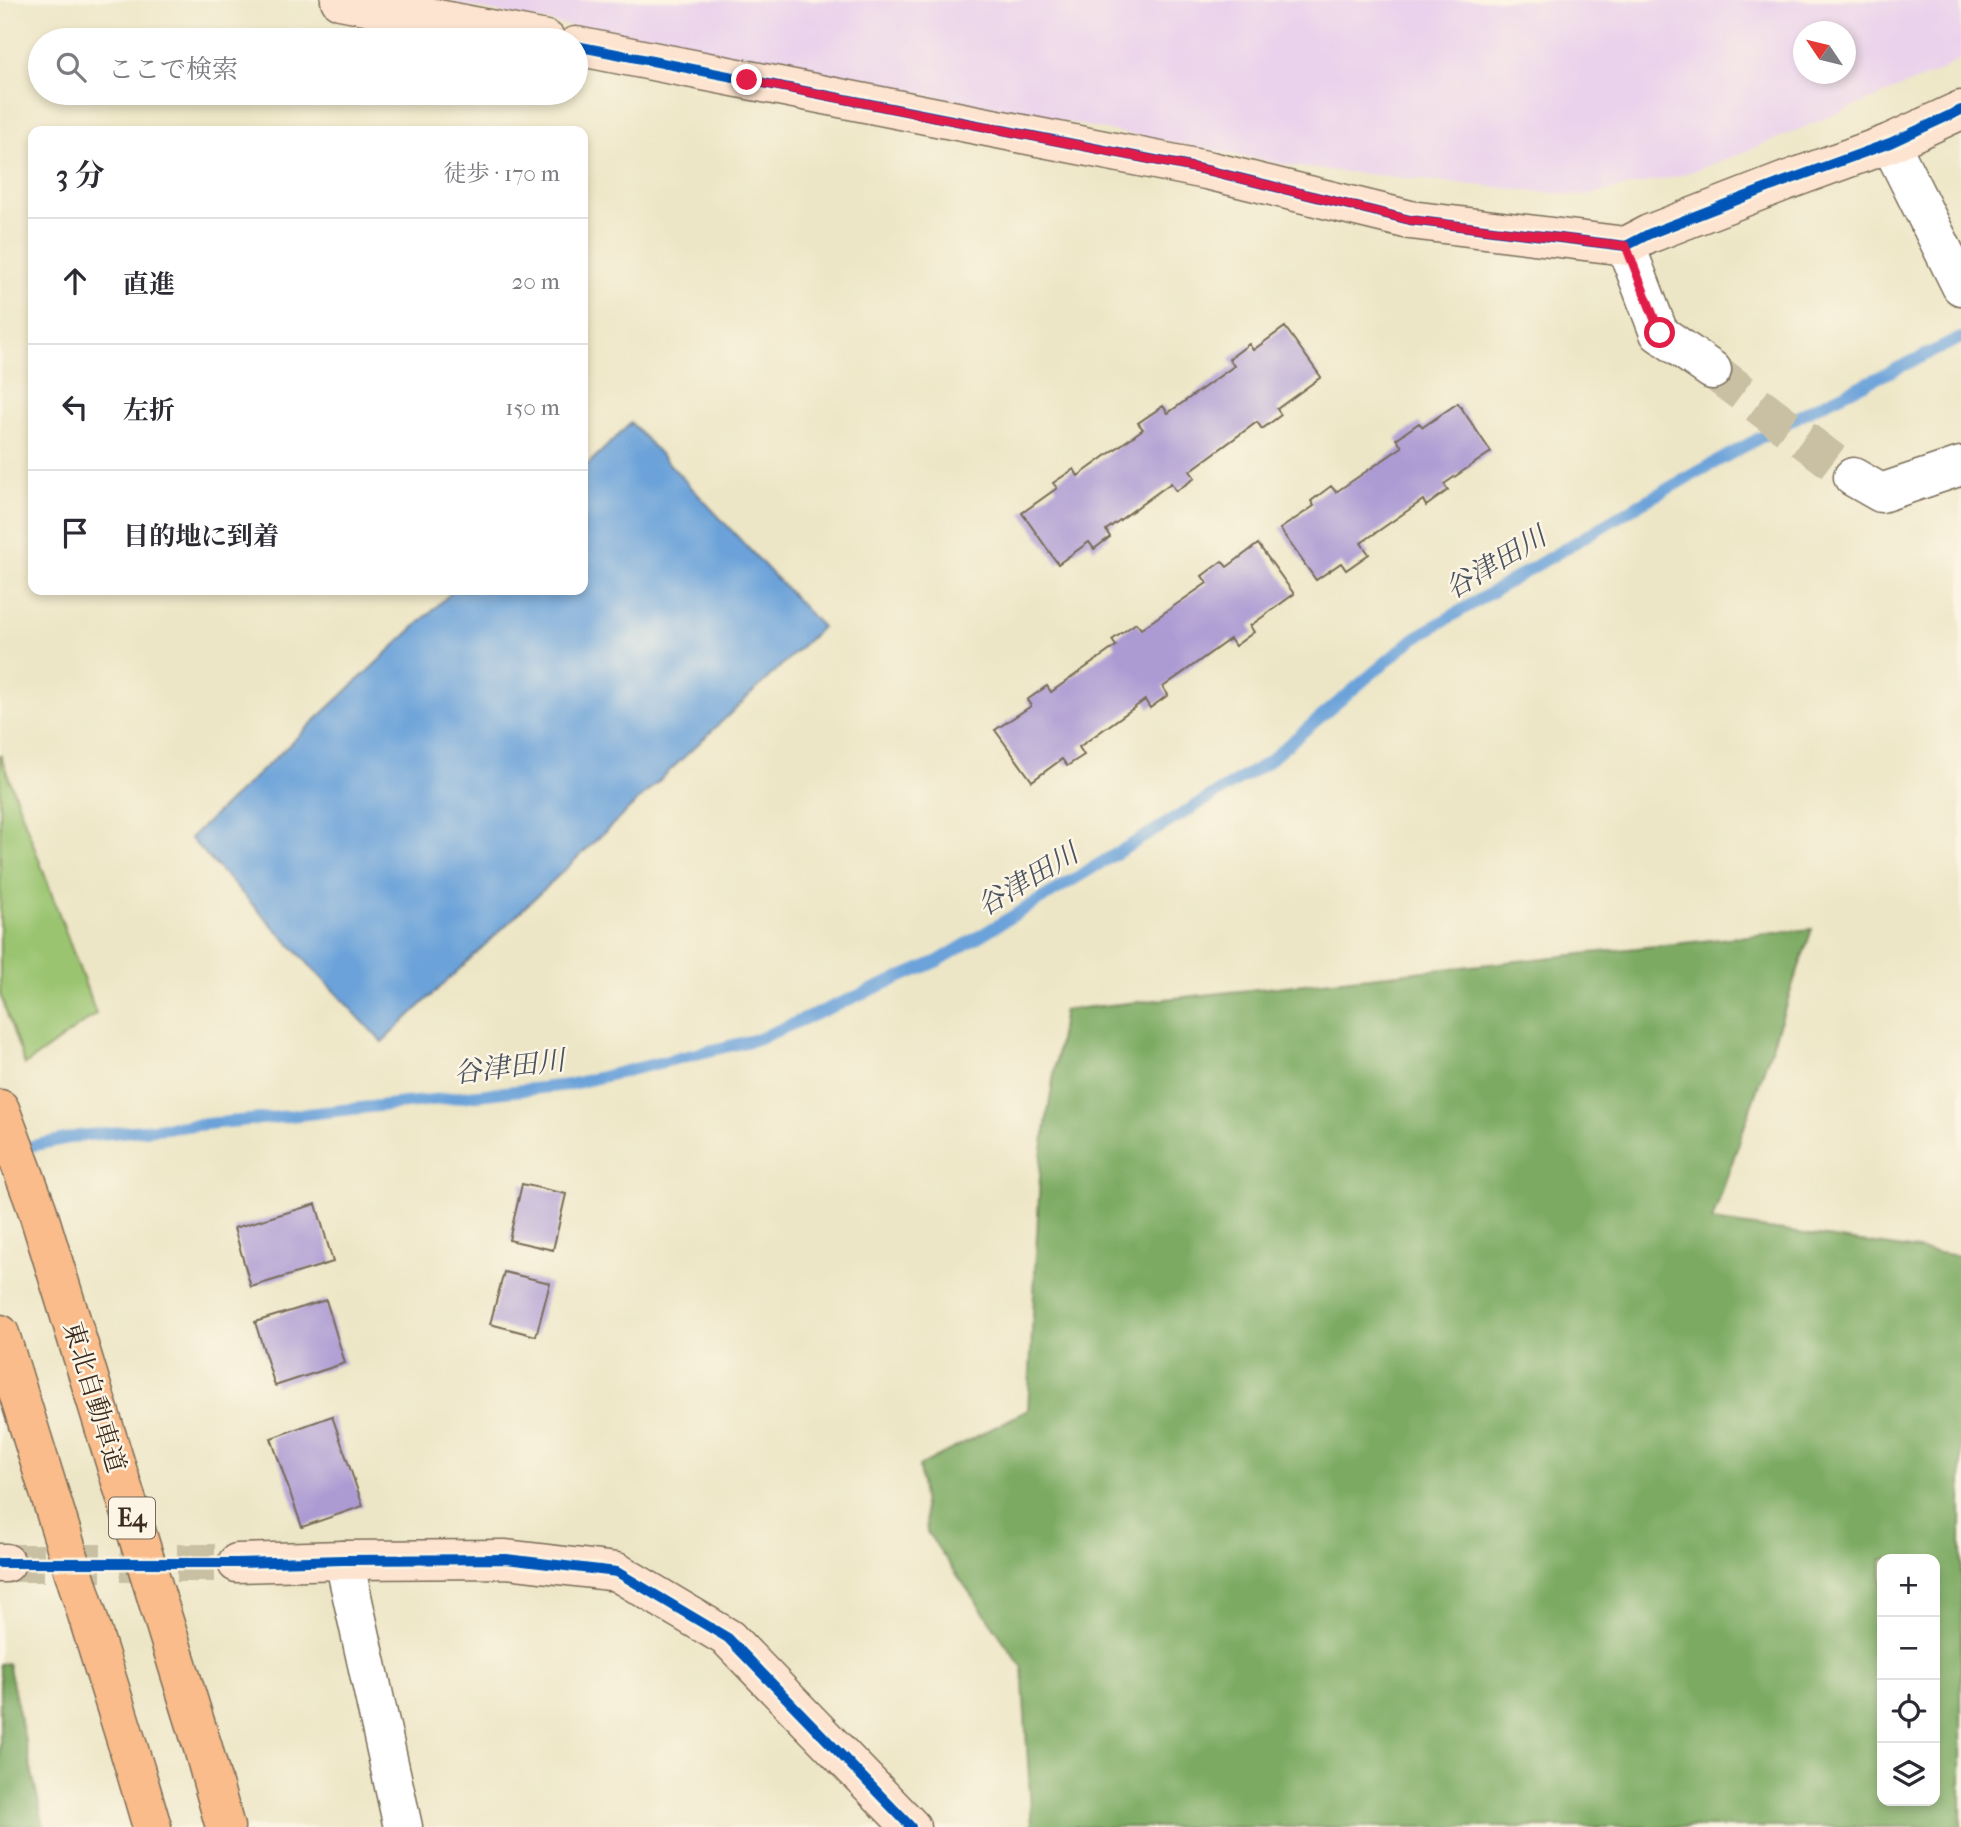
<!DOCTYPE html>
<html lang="ja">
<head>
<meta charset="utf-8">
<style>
	:root { --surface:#fff; --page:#f2f2f3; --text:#2b2b33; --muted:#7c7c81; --line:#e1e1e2 }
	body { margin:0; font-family:"IM FELL French Canon","Noto Serif JP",serif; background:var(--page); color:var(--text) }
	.controls { position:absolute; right:21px; bottom:21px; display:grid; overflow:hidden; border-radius:14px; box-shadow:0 4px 10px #0003 }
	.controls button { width:63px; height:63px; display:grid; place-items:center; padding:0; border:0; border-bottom:2px solid var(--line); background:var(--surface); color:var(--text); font:35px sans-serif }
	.compass { position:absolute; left:1793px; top:21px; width:63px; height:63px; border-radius:50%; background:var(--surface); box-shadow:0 4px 10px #0003; rotate:305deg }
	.stop { position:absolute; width:21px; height:21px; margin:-16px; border:5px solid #e11d48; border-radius:50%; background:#fff }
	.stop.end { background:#e11d48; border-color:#fff; box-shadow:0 2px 7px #0008 }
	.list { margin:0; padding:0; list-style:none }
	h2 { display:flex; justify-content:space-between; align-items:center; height:91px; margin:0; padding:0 28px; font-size:30px }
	h2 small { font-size:23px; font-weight:400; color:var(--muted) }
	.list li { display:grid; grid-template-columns:46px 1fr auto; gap:21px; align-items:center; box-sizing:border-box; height:126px; padding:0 28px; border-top:2px solid var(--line) }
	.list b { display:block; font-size:26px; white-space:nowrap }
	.list em { font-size:23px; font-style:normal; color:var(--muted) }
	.icon { flex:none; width:38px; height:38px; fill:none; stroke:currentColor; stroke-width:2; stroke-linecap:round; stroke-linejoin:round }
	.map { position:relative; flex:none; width:1961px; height:1827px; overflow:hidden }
	.search { position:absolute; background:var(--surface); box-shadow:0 4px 10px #0003; left:28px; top:28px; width:560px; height:77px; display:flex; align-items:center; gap:18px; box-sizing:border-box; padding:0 24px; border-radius:38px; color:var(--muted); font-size:26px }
	.panel { position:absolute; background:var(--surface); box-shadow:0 4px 10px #0003; left:28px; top:126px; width:560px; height:469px; border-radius:14px }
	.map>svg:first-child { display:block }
	.built { fill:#ead1ec; fill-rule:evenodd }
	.green { fill:#9ac470; stroke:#6a7747; stroke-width:2 }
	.forest { fill:#7baa62; stroke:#5b6a40; stroke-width:2; fill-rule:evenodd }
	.water { fill:#6ba2d9; stroke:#53667c; stroke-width:2 }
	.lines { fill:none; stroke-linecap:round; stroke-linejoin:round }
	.stream { stroke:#6ba2d9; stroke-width:12 }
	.building { fill:#ac9ad3 }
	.street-tunnel { stroke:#c9c0a4; stroke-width:38; stroke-dasharray:38 19; stroke-linecap:butt }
	.secondary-tunnel { stroke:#c9c0a4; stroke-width:38; stroke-dasharray:38 19; stroke-linecap:butt }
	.street-casing { stroke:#796c59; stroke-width:41 }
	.secondary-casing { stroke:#796c59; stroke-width:41 }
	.highway-casing { stroke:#796c59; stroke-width:41 }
	.street { stroke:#fff; stroke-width:38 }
	.secondary { stroke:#fde4d0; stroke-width:38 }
	.highway { stroke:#f9bc8a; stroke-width:38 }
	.cycleway-casing { stroke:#fcf5e5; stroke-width:15 }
	.cycleway { stroke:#0057b8; stroke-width:10 }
	.route { stroke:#e11d48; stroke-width:9 }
	.labels { text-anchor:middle; stroke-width:5; stroke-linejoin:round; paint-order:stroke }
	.shield { fill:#fcf5e5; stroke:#75675a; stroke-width:2 }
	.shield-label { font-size:24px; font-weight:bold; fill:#3b2a1e }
	.street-label { font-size:26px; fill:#3b2a1e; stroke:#fcf5e5 }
	.water-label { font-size:28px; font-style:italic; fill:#4c545f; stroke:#fcf5e5 }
</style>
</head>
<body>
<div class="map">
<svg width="1961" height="1827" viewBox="0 0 1961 1827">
	<rect width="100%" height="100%" fill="#fcf5e5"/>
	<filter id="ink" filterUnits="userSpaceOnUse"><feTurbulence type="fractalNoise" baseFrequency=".0143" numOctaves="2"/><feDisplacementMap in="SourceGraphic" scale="14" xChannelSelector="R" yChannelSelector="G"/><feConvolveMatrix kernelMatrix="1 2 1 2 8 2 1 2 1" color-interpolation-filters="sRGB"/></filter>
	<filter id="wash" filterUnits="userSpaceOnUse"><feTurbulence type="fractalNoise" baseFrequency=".00686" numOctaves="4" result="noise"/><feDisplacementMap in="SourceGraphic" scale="28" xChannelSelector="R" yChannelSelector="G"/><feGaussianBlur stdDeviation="1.57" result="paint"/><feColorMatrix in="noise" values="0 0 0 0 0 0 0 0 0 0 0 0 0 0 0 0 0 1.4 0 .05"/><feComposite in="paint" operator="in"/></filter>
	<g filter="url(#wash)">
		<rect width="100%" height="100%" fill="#ede6c6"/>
		<path class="built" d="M436,0H1961V58L1940,71L1727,159L1678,176L1582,196L1299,167ZM1804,32H1846V74H1804Z"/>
		<path class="green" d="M0,754L96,1014L25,1065L0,994Z"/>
		<path class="forest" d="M1812,929L1712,1221L1961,1256V1827H1032L1022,1667L927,1532L919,1466L1028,1410L1041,1156L1064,1010ZM1882,1559H1935V1801H1882Z
			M8,1663L44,1827H0V1664Z"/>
		<path class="water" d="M631,423L822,627L382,1042L190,838L454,590H583V469Z"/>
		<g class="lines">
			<path class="stream" d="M17,1149L79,1136L271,1118L568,1085L758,1039L938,961L1265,764L1413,639L1640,504L1812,409L1961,338"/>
		</g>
		<g id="blocks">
			<path class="building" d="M1285,327L1321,377L1277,409L1281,415L1262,429L1257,422L1190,471L1195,478L1176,491L1171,483L1106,530L1110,537L1094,549L1089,542L1058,564L1022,513L1057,488L1053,483L1074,469L1078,476L1143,429L1138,423L1163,406L1168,413L1234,366L1229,359L1249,344L1253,350Z
				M1458,403L1491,452L1444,484L1448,490L1426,506L1423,500L1361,543L1369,554L1346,570L1341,563L1316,580L1280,529L1314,506L1311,501L1331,486L1336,492L1402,447L1396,439L1419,423L1423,427Z
				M1258,544L1294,594L1250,626L1254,632L1235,646L1230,639L1163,687L1168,695L1150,708L1145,700L1079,747L1084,755L1067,766L1062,759L1032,781L995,730L1031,706L1027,700L1047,686L1051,692L1116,646L1112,640L1136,623L1141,629L1207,583L1202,576L1222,561L1227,567Z
				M522,1184L566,1194L553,1250L509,1240Z
				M316,1204L333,1262L251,1287L234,1228Z
				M504,1272L550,1283L536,1336L490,1324Z
				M326,1300L345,1363L275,1386L255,1322Z
				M332,1416L363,1506L302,1527L271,1438Z"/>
		</g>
	</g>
	<g filter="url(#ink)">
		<use href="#blocks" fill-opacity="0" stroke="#796c59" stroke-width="2"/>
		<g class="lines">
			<path class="street-tunnel" d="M1712,370L1853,477"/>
			<path class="secondary-tunnel" d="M6,1563H237"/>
			<defs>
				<path id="street" d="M1890,143L1961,286
					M1626,246L1659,333L1712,370
					M1853,477L1881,493L1961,466
					M344,1560L403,1827"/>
				<path id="secondary" d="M340,0L546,40
					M576,46L1211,171L1410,220L1626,246L1649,234L1783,182L1890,143L1961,110
					M0,1563H6
					M237,1563L344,1560L506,1559L617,1572L728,1638L911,1827"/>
				<path id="highway" d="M0,1109L37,1209L203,1748L225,1827
					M0,1334L135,1769L152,1827"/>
			</defs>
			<use href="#street" class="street-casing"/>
			<use href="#secondary" class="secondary-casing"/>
			<use href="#highway" class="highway-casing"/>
			<use href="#street" class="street"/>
			<use href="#secondary" class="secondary"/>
			<use href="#highway" class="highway"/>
			<defs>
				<path id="cycleway" d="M576,46L1211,171L1410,220L1626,246L1649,234L1783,182L1890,143L1961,110
					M0,1563H237L344,1560L506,1559L617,1572L728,1638L911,1827"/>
			</defs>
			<use href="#cycleway" class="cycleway-casing"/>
			<use href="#cycleway" class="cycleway"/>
		</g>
	</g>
	<g class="lines" filter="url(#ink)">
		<path class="route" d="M747,80L1210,171L1410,220L1626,246L1660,333"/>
	</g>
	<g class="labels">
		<rect class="shield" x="109" y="1497.5" width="46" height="41" rx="5"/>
		<g class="shield-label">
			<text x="132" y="1526">E4</text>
		</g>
		<g class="street-label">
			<text transform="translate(95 1397) rotate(73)" y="9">東北自動車道</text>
		</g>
		<g class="water-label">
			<text transform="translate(1495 562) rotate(-31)" y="10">谷津田川</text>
			<text transform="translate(1027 879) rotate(-31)" y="10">谷津田川</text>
			<text transform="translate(509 1066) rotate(-7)" y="10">谷津田川</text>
		</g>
	</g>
</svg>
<div class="controls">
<button>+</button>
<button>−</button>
<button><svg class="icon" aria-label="locate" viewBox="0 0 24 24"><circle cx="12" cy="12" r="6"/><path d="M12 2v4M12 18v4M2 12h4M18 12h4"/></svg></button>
<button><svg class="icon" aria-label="layers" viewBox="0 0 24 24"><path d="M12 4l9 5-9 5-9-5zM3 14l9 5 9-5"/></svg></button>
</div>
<svg class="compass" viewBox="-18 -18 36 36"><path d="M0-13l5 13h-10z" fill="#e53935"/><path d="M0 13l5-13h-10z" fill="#7c7c81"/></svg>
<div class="stop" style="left:1660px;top:333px"></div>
<div class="stop end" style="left:747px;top:80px"></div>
<div class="search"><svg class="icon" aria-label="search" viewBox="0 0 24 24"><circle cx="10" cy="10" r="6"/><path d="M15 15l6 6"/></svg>ここで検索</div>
<section class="panel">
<h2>3 分<small>徒歩 · 170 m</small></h2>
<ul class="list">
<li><svg class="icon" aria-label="ahead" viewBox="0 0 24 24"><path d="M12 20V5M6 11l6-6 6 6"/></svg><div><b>直進</b></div><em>20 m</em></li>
<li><svg class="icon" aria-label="left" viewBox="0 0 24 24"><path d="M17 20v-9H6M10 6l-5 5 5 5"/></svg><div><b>左折</b></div><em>150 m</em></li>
<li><svg class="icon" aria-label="arrive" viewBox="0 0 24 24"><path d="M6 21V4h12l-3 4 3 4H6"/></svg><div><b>目的地に到着</b></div></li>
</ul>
</section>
</div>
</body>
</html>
